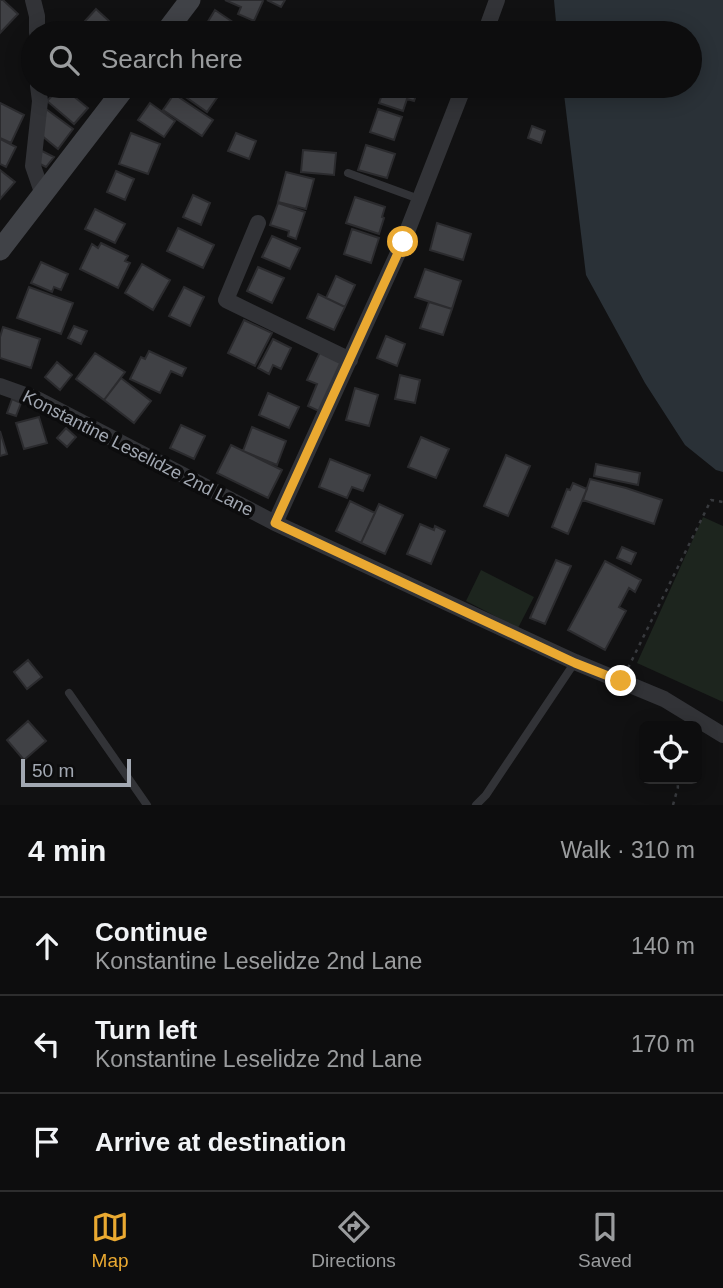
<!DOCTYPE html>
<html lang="en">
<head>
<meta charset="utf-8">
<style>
	:root { --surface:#0d0d0e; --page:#1b1b1c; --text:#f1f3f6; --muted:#9a9c9e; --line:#2d2d2e; --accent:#eaa931 }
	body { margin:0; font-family:Arial,sans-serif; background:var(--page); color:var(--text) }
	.controls { position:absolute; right:21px; bottom:21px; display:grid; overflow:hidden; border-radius:10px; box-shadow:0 4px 18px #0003 }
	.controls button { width:63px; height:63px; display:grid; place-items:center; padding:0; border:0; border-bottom:2px solid var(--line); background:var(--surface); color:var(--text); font:35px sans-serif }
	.scale { position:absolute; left:21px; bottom:18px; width:110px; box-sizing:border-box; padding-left:7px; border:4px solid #a2a8b2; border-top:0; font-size:19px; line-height:24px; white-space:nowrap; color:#a2a8b2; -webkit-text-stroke:5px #0c0c0d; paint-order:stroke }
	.stop { position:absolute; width:21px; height:21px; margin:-16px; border:5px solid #eaa931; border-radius:50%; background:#fff }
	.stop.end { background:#eaa931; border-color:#fff; box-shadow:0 2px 7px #0008 }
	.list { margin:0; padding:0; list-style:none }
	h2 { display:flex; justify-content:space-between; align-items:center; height:91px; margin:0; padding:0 28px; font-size:30px }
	h2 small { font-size:23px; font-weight:400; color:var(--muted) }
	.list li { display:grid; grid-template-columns:46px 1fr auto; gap:21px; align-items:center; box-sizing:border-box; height:98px; padding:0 28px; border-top:2px solid var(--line) }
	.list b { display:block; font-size:26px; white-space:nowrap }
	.list p { margin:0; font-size:23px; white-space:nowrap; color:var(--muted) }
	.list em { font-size:23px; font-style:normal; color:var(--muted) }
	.icon { flex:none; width:38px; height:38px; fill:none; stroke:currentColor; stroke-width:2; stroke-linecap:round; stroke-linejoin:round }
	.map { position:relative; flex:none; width:723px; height:805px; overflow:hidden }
	.search { position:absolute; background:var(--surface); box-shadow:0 4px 18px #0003; left:21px; right:21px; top:21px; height:77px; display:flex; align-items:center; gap:18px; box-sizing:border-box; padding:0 24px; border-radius:38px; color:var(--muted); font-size:26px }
	.sheet { height:385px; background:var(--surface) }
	nav { display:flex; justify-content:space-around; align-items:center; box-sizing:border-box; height:98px; border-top:2px solid var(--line); background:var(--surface); font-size:19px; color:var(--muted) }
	nav a { display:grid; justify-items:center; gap:4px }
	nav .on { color:var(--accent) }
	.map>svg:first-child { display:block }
	.green { fill:#1d251e }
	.water { fill:#2a3137 }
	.building { fill:#404145; stroke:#2b2b2e; stroke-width:2 }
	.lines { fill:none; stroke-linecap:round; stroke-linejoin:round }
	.path { stroke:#383a3e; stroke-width:2.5; stroke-dasharray:3.5 5; stroke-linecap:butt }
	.service { stroke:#323337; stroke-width:8 }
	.minor { stroke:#323337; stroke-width:16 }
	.secondary { stroke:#404247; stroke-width:21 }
	.route { stroke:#eaa931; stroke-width:9 }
	.labels { text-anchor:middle; stroke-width:7; stroke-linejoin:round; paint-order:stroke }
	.street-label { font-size:18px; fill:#a2a8b2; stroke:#0c0c0d }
</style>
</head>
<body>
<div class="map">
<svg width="723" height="805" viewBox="0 0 723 805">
	<rect width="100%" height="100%" fill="#111112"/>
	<path class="green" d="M703,517L723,526V702L637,663Z
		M481,570L534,597L518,628L466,601Z"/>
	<path class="water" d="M554,0H723V472L716,470L685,445L645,383L586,275L563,86H690V33H557Z"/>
	<path class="building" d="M0,0H3L18,14L0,33Z
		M225,0H262L263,1L254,21L238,14L241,7Z
		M267,0H285L281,7Z
		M96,9L122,33H78L76,31Z
		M215,10L249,33H201Z
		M61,86L88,108L74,124L47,101Z
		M170,86H212L221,92L207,112Z
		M385,86H416L419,87L414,101L407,99L403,111L379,103Z
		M174,94L213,120L202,136L163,110Z
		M0,103L24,115L11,143L0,138Z
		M150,103L175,121L164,137L138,120Z
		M46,109L73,129L58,149L41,135Z
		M378,109L402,117L394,140L370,132Z
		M532,126L545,131L541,143L528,138Z
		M131,133L160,144L148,174L119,164Z
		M236,133L256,141L249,159L228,151Z
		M0,139L16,147L6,167L0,164Z
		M366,145L395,154L387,178L358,170Z
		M40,150L54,157L46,167L38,163Z
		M303,150L336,153L334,175L301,172Z
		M0,170L15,182L0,199Z
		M116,171L134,179L125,200L107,192Z
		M286,172L314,179L306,209L278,202Z
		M193,195L210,203L201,225L183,217Z
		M355,197L385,207L382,217L384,218L379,234L346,223Z
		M278,203L305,212L296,239L288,236L289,231L270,225Z
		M95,209L125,224L115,243L85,229Z
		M437,223L471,234L463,260L430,250Z
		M178,228L214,245L203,268L167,251Z
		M352,229L379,238L371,263L344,254Z
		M272,236L300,248L290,269L262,257Z
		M101,243L128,256L125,261L130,263L118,288L80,269L92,244L98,248Z
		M41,262L68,274L61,290L54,287L52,292L31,283Z
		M142,264L170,280L153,310L125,293Z
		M258,267L284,278L272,303L247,291Z
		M425,269L461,281L452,309L415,297Z
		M336,276L355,285L345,307L326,298Z
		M29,287L73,303L61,334L17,318Z
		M184,287L204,297L190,326L169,316Z
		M318,294L345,307L334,330L307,318Z
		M429,302L452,309L443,335L420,328Z
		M244,320L272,333L255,366L228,353Z
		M74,326L87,331L81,344L68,338Z
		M3,327L40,339L31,368L0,358V337Z
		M386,336L405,344L397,366L377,358Z
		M273,339L291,348L281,369L273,365L269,374L258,368Z
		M149,351L186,368L182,376L171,371L160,393L130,379L141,357L145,359Z
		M320,352L346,363L323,413L308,406L317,384L307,380Z
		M95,353L125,372L104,400L76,379Z
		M57,362L72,375L60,390L45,377Z
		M400,375L420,380L415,403L395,399Z
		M121,378L151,401L134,423L104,400Z
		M355,388L378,395L369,426L346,420Z
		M268,393L299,407L289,428L259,415Z
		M12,399L21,403L16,416L7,413Z
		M39,417L47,443L24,449L16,423Z
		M181,425L205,436L194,459L170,448Z
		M252,427L286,441L277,465L243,451Z
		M66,428L76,437L67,447L57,438Z
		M0,431L7,454L0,456Z
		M421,437L449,449L436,478L408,467Z
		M231,445L282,470L268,498L217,473Z
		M506,455L530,466L508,516L484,506Z
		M330,459L370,475L363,491L352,487L347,498L319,487Z
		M596,464L640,473L638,485L594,476Z
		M590,479L626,488L662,500L654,524L583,500Z
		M573,483L587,489L568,534L552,527L567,489L570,490Z
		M350,501L375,513L361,543L336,531Z
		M379,504L403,515L385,554L361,543Z
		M420,524L434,530L435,526L445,531L431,564L407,554Z
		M622,547L636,553L631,564L617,558Z
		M556,560L571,566L545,624L530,618Z
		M605,561L641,580L635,592L629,588L619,607L626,611L605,650L568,630Z
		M28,660L42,677L27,689L14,672Z
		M28,721L46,741L24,760L7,740Z"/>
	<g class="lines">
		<path class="path" d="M628,668L711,500L723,502
			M673,805L678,787L676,779"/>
		<path class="service" d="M348,173L419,199
			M69,693L147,805
			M476,805L486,795L575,662"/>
		<path class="minor" d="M33,0L37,16V33
			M485,33L497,0
			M38,86L40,101L33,166L43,195
			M258,223L226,300L350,360
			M0,386L39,400L275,523L575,662L664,699L723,735
			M275,523L403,242L464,86"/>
		<path class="secondary" d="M165,33L190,0
			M0,250L126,86"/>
	</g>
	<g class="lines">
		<path class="route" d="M403,242L275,523L575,663L621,681"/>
	</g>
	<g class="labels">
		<g class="street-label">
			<text transform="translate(138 453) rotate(27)" y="6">Konstantine Leselidze 2nd Lane</text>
		</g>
	</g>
</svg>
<div class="controls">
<button><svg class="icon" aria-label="locate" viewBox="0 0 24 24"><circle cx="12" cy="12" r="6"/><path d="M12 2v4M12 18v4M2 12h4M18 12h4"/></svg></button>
</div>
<div class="scale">50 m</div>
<div class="stop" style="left:403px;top:242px"></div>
<div class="stop end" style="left:621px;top:681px"></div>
<div class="search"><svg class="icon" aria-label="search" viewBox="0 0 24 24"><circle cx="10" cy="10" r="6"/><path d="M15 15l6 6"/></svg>Search here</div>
</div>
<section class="sheet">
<h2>4 min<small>Walk · 310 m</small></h2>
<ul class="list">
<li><svg class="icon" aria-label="ahead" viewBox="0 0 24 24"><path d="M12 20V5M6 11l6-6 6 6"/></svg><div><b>Continue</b><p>Konstantine Leselidze 2nd Lane</p></div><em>140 m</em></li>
<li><svg class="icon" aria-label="left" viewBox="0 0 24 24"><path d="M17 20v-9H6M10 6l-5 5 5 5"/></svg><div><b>Turn left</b><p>Konstantine Leselidze 2nd Lane</p></div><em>170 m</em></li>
<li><svg class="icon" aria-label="arrive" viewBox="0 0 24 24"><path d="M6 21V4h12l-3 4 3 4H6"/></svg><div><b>Arrive at destination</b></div></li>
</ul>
</section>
<nav>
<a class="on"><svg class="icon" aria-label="map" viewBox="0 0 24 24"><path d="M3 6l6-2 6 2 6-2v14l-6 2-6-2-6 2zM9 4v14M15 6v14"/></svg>Map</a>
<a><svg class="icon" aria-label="directions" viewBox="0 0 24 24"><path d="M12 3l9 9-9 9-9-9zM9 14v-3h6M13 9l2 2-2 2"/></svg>Directions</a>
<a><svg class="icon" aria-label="saved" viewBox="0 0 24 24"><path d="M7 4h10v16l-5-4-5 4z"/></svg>Saved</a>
</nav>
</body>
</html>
